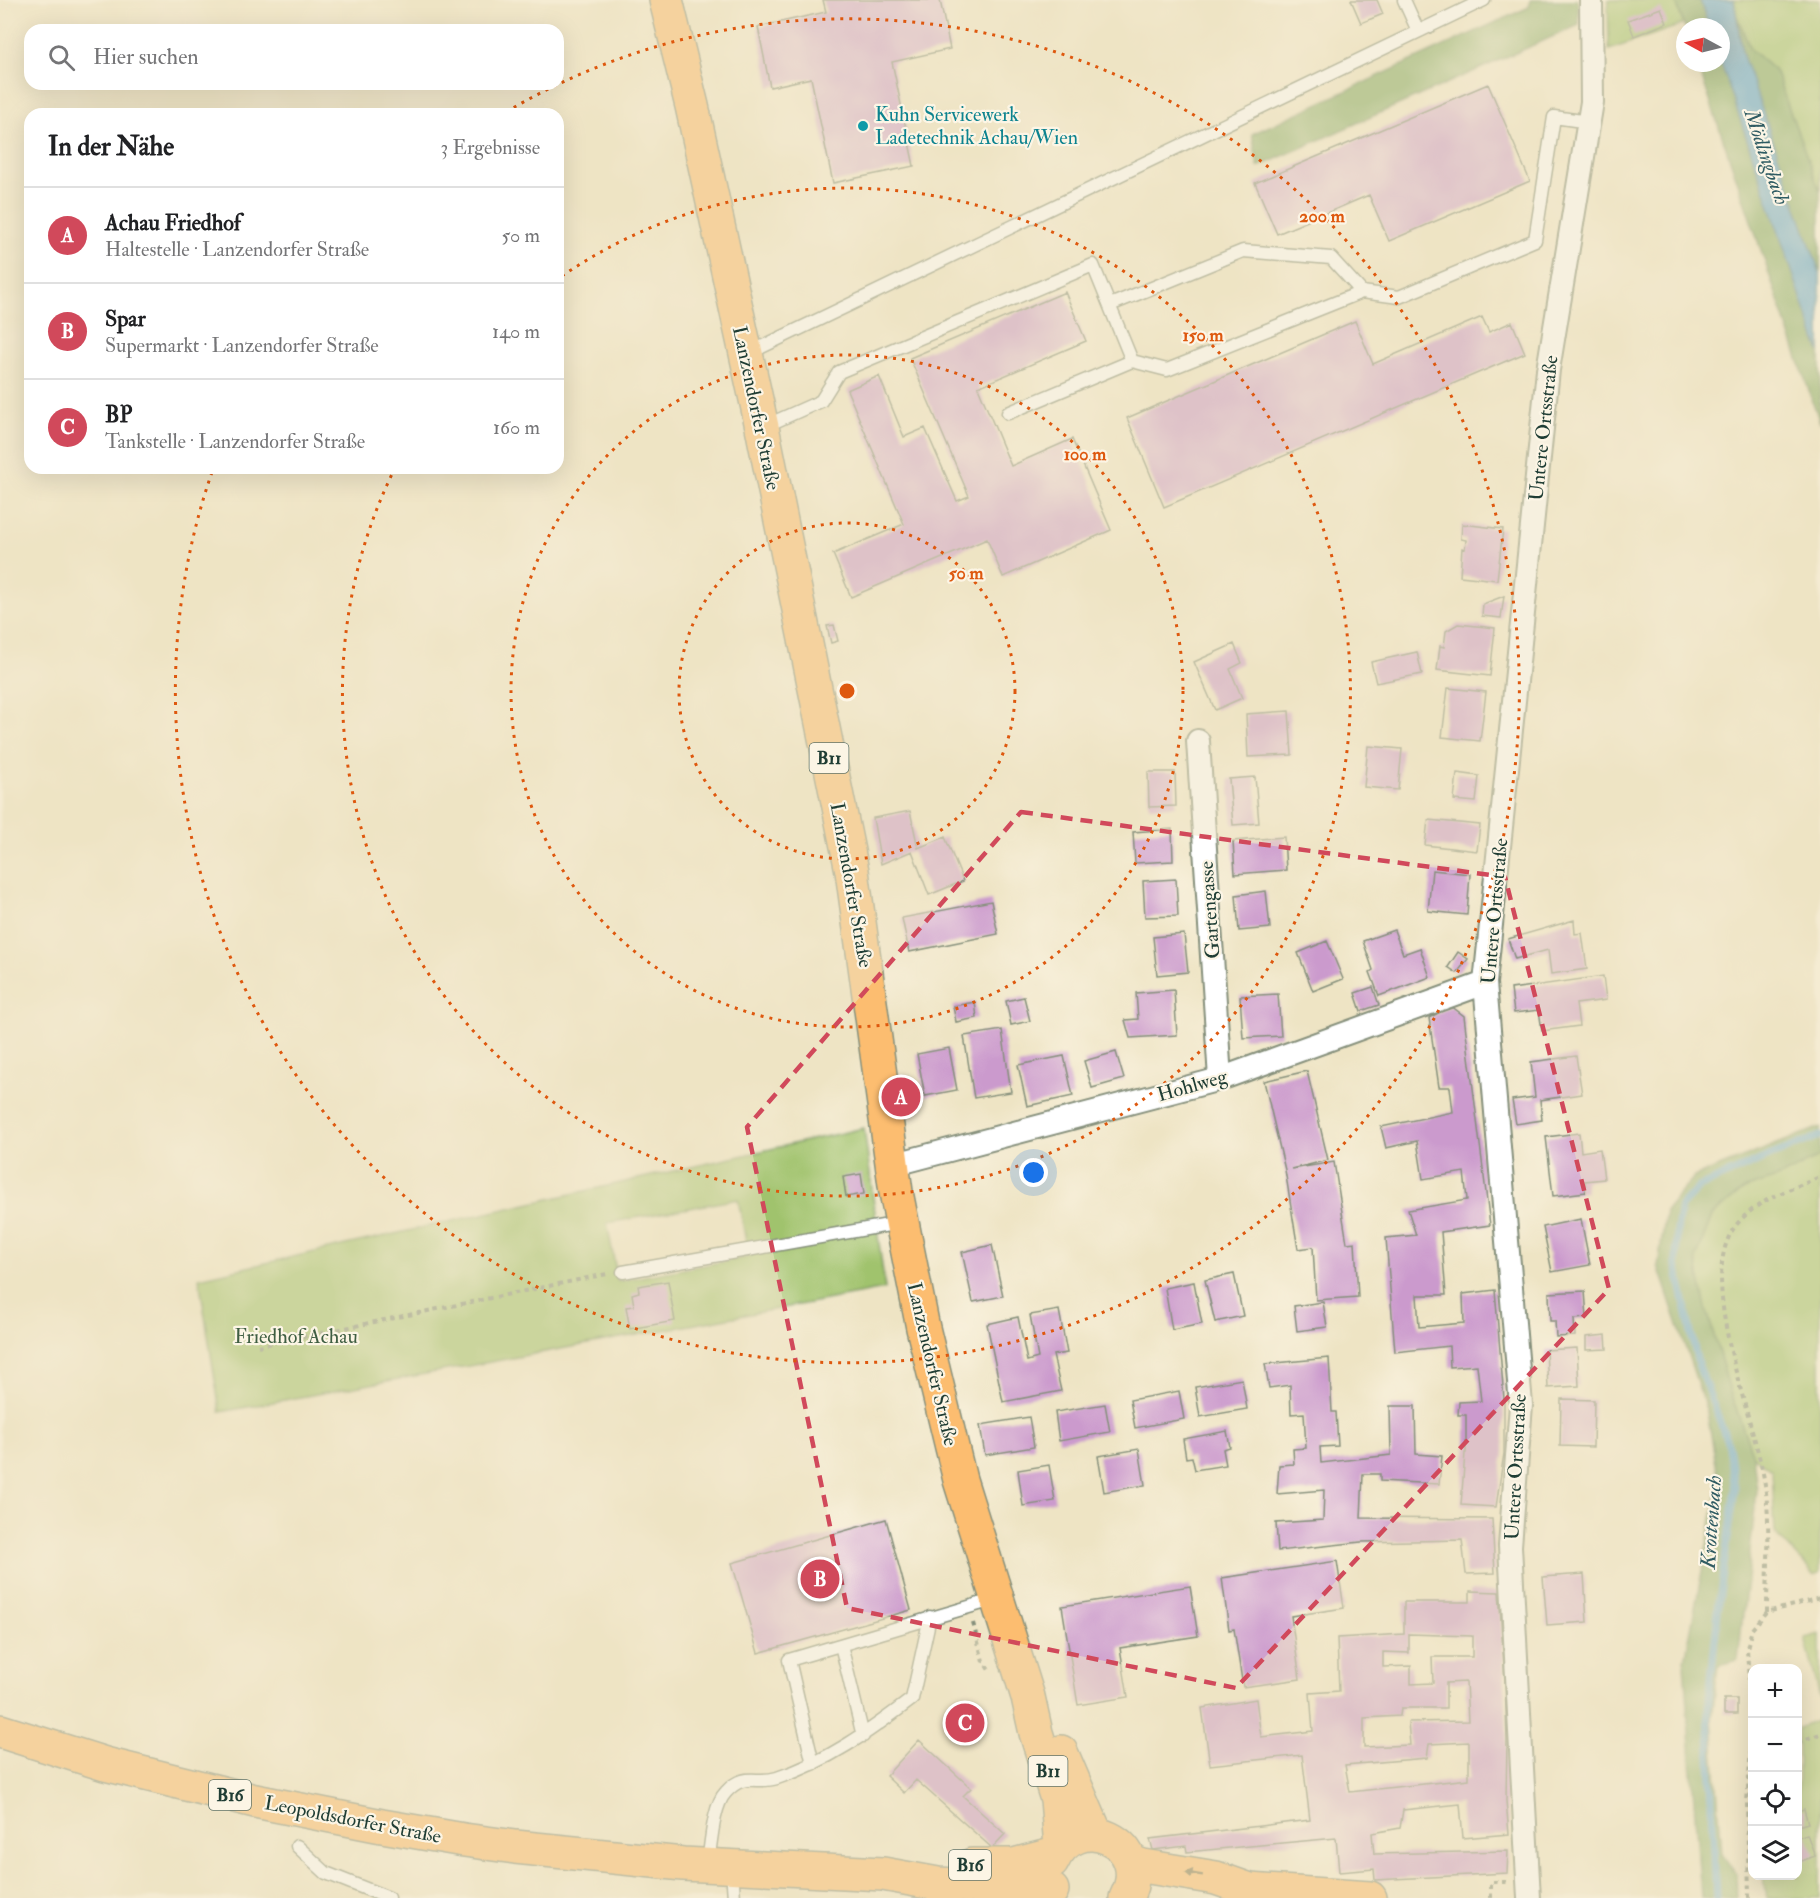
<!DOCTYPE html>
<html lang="de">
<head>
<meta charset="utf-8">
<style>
	:root { --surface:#fff; --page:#f6f6f6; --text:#202124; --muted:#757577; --line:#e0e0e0; --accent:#d1495b }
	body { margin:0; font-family:"IM FELL Double Pica",serif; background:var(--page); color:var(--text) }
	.controls { position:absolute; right:18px; bottom:18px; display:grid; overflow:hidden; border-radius:12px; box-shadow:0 6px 24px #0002 }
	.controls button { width:54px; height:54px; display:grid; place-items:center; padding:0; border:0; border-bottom:2px solid var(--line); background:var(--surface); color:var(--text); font:30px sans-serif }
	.compass { position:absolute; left:1676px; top:18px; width:54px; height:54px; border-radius:50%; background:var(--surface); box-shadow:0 6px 24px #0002; rotate:277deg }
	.you { position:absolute; left:1034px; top:1173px; width:21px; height:21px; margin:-15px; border:4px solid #fff; border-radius:50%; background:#1a73e8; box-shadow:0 0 0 9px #1a73e833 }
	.badge { display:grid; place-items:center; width:39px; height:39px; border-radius:50%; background:var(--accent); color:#fff; font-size:20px; font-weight:700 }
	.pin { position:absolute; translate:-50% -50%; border:3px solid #fff; box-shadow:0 2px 6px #0006 }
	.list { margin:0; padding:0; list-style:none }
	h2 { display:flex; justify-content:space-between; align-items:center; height:78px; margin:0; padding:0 24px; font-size:26px }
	h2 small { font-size:20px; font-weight:400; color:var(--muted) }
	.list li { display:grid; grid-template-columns:39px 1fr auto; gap:18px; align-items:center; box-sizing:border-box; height:96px; padding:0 24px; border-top:2px solid var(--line) }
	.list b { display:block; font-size:22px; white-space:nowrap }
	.list p { margin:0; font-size:20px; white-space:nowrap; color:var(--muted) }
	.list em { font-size:20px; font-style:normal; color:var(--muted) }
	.icon { flex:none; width:33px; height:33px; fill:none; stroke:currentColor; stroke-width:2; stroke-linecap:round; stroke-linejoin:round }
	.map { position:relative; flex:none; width:1820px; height:1898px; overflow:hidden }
	.search { position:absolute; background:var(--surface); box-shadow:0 6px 24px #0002; left:24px; top:24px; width:540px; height:66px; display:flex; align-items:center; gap:15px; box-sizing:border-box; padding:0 21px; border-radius:18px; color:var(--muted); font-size:22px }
	.panel { position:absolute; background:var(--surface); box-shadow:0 6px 24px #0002; left:24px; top:108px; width:540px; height:366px; border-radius:18px }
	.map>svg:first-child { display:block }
	.green { fill:#a0c36d; stroke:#608050; stroke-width:1.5; fill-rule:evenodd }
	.forest { fill:#80a960; stroke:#50734a; stroke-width:1.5 }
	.water { fill:#58a3d0; stroke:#3c7082; stroke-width:1.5 }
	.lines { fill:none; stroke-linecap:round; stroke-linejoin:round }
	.stream { stroke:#58a3d0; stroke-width:7 }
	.building { fill:#cb9acd; fill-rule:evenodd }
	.service-casing { stroke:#86907c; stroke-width:15 }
	.minor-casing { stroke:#86907c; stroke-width:26 }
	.primary-casing { stroke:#86907c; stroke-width:36 }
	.path { stroke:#86907c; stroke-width:4; stroke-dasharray:4.5 4.5; stroke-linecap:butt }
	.service { stroke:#fff; stroke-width:12 }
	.minor { stroke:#fff; stroke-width:22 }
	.primary { stroke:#fcbd6f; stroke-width:33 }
	.oneway { fill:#82774f }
	.marked { fill:none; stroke:#d1495b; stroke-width:4.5; stroke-dasharray:12 8; stroke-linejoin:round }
	.ring { fill:none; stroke:#de580e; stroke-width:3; stroke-dasharray:3 6 }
	.culture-dot { fill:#0f9aa8; stroke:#fcf5e5; stroke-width:2 }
	.labels { text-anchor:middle; stroke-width:4.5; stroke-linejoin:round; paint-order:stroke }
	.shield { fill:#fcf5e5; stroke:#617469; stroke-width:1.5 }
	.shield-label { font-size:18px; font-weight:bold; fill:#1f3d34 }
	.culture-label { font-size:20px; fill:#0d838f; stroke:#fcf5e5; text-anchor:start }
	.street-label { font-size:20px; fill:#1f3d34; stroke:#fcf5e5 }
	.park-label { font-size:20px; fill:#3f5e42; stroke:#fcf5e5 }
	.water-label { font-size:21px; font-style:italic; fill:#305c63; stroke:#fcf5e5 }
	.centre { fill:#de580e; stroke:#fcf5e5; stroke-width:3 }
	.ring-label { font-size:18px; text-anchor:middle; font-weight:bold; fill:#de580e; stroke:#fcf5e5; stroke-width:4.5; stroke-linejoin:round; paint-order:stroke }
</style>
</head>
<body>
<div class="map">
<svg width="1820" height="1898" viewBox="0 0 1820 1898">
	<rect width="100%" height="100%" fill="#fcf5e5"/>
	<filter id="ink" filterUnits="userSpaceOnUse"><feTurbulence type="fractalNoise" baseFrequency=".0167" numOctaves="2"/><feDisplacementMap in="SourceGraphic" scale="12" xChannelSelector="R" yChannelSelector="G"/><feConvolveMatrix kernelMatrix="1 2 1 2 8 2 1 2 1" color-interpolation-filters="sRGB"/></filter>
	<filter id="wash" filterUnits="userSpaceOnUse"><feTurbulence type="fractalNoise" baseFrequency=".008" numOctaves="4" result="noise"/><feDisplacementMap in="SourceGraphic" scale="24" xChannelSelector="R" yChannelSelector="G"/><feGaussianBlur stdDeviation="1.35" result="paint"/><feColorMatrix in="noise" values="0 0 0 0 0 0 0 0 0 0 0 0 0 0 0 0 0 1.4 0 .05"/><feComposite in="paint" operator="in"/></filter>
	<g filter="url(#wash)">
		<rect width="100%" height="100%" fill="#eee4c4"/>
		<path class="green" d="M1608,0H1675L1684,24L1609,50Z
			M1734,0H1820V192L1775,71L1750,49L1737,17Z
			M864,1128L885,1289L220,1412L199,1278ZM738,1199L749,1257L618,1281L607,1223Z
			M1820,1156V1573L1814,1575L1775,1533L1772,1470L1753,1456L1730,1392L1705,1304L1696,1259L1712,1216L1744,1189L1782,1176Z
			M1820,1634V1697L1805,1638Z
			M1820,1719V1898H1767L1764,1876H1798V1728Z"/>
		<path class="forest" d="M1530,0H1578L1579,25L1258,167L1252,134L1529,7Z
			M1675,0H1700L1709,27L1685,28Z
			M1737,17L1750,49L1775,71L1820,192V273L1742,53Z
			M1697,63H1721L1820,353V423Z
			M1820,1127V1156L1782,1176L1744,1189L1712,1215L1696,1259L1705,1304L1730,1392L1753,1456L1757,1490L1738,1660L1718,1665L1712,1719L1722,1854L1736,1874L1737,1898H1701L1684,1665L1719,1482L1707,1412L1658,1266L1666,1210L1694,1177Z"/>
		<path class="water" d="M1700,0H1734L1742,53L1820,273V353L1721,63V27H1709Z"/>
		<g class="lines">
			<path class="stream" d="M1716,1898L1708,1709L1719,1601L1735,1489L1729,1446L1698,1364L1676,1265L1677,1231L1681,1206L1699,1187L1769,1156L1820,1136"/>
		</g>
		<g id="blocks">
			<path class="building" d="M823,0H940L950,49L892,62L914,166L833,183L811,78L770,87L758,27L826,12Z
				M1351,0H1377L1383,14L1361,23Z
				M1661,8L1667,23L1634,36L1628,20Z
				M1488,84L1530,181L1389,241L1369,195L1277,234L1255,183Z
				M1065,292L1086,341L978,387L1011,466L1072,439L1111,530L1003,577L987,539L851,597L833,554L904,524L847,390L879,376L904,437L925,428L957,501L969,496L910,358Z
				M1482,317L1489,332L1512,322L1525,353L1164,507L1127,418L1355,321L1373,364Z
				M1462,524L1503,529L1497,580L1460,576L1462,548L1465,549L1466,540L1461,539Z
				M1504,596L1501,618L1482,616L1483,604Z
				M1458,624L1495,628L1490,676L1437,670L1440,646L1444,647L1446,631Z
				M834,625L838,641L831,643L827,626Z
				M1234,644L1242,663L1230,669L1242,698L1215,710L1194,662Z
				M1417,652L1422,674L1376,683L1371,662Z
				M1448,688L1486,692L1480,741L1442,737Z
				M1289,711L1292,755L1248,757L1246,714Z
				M1368,746L1402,749L1398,790L1364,787Z
				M1148,772H1175L1176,806L1149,807Z
				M1457,773L1479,776L1476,802L1454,800Z
				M1255,777L1259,823L1233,825L1229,779Z
				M910,811L918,848L945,837L963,881L929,895L912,851L881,864L873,818Z
				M1428,820L1480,825L1477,851L1425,845Z
				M1172,829L1173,861L1135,863L1133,832Z
				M1284,837L1286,870L1235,874L1233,841Z
				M1432,870L1470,874L1467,915L1428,911Z
				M1176,879L1178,916L1145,917L1143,881Z
				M1266,891L1270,928L1239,931L1236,895Z
				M991,901L998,934L909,952L902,918Z
				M1574,920L1575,934L1582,933L1587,969L1551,974L1548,950L1515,959L1508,939Z
				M1394,930L1403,954L1420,948L1430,977L1379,996L1370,972L1373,970L1363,941Z
				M1184,934L1188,972L1157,975L1153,937Z
				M1327,941L1343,979L1313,991L1298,953Z
				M1458,952L1468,959L1457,973L1448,967Z
				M1603,976L1606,1000L1576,1004L1579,1026L1542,1031L1539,1010L1514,1013L1511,989Z
				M1373,987L1379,1005L1361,1011L1355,993Z
				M1174,990L1177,1035L1130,1038L1125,1020L1138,1019L1136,993Z
				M1278,994L1281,1036L1243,1038L1240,996Z
				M1024,997L1030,1021L1011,1025L1006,1001Z
				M975,1002L977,1018L956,1022L953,1006Z
				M1451,1006L1464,1016L1490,1225L1441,1232L1446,1295H1417L1419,1327L1464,1323L1463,1294L1495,1290L1504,1399V1453L1496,1507L1461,1505L1465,1453H1466V1415H1458L1459,1402L1481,1401L1477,1365L1450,1367L1449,1346L1395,1352L1386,1238L1416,1235L1408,1210L1467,1200L1464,1172L1423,1179L1417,1141L1386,1148L1381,1127L1453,1112L1450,1087H1439L1429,1018Z
				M1002,1030L1011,1092L974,1098L964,1036Z
				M949,1048L957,1090L925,1096L917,1054Z
				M1116,1052L1124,1079L1092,1088L1084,1061Z
				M1064,1056L1073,1096L1027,1106L1018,1065Z
				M1576,1056L1582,1094L1540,1100L1542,1120L1516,1124L1512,1100L1535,1097L1531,1062Z
				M1307,1071L1328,1160L1292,1169L1334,1162L1347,1243L1355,1242L1358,1297L1316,1300L1313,1247L1298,1249L1285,1170L1264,1081Z
				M1579,1133L1581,1152L1600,1149L1604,1179L1585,1181L1586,1192L1553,1196L1546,1137Z
				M861,1174L864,1194L846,1197L843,1177Z
				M1581,1219L1590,1265L1552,1272L1543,1227Z
				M992,1245L1003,1296L973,1302L962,1252Z
				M1234,1274L1243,1316L1215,1322L1205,1280Z
				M668,1281L675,1321L630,1329L626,1307L634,1306L632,1294L639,1292L638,1286Z
				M1194,1282L1202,1324L1172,1330L1165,1288Z
				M1585,1291L1587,1318L1574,1319L1575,1336L1556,1337L1555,1321H1550L1549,1293Z
				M1323,1302L1327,1327L1297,1331L1294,1306Z
				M1059,1310L1067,1353L1053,1355L1061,1391L1003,1402L987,1324L1018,1317L1027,1361L1038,1358L1030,1315Z
				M1606,1335L1607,1349L1586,1350V1337Z
				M1577,1348L1579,1386L1548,1388L1546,1350Z
				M1329,1358L1332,1412H1336L1338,1446L1320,1447L1321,1463L1391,1455L1390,1406H1415L1416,1454L1442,1456L1439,1484L1380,1481V1474H1363L1361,1518L1492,1519L1495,1573L1466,1574L1462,1540L1361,1542L1278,1551L1276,1523L1323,1520L1324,1490L1277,1494L1279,1465L1294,1464L1293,1449L1306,1448L1304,1413L1291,1414L1290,1385L1269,1388L1265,1364Z
				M1242,1379L1247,1409L1200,1417L1195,1387Z
				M1179,1391L1184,1419L1135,1428L1130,1400Z
				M1561,1399L1594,1400L1593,1447L1560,1446Z
				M1105,1404L1110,1432L1059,1441L1055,1412Z
				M1029,1417L1034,1447L985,1455L980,1425Z
				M1227,1431L1230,1447L1223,1449L1226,1465L1195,1470L1192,1457L1186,1458L1183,1439Z
				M1139,1449L1145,1485L1104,1492L1098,1456Z
				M1049,1465L1055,1501L1023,1506L1018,1470Z
				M886,1519L911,1610L758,1653L732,1563Z
				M1337,1561L1344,1608L1291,1616L1300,1679L1243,1687L1234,1629L1229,1630L1222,1578Z
				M1584,1574L1587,1622L1547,1625L1543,1577Z
				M1190,1586L1198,1636L1120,1648L1128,1697L1078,1705L1062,1606Z
				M1470,1591L1499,1592L1505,1682L1507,1740L1506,1801L1509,1834L1463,1838L1460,1804L1403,1810L1400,1828L1372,1833L1374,1854L1508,1851L1507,1873L1375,1880L1374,1869L1339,1872L1336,1838L1187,1852L1186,1846L1153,1850L1150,1839L1310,1820L1302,1755L1210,1765L1202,1708L1256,1699L1261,1737L1313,1731L1310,1693L1339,1691L1337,1638L1404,1634V1602H1470ZM1409,1634L1472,1636V1657H1432L1433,1683L1411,1684V1666L1383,1667V1652L1409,1653ZM1466,1682L1468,1721L1408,1722L1410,1745L1364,1747V1718L1400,1716L1401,1708H1446V1683ZM1469,1742V1779L1350,1792L1345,1765L1427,1758L1429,1744Z
				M1724,1699H1737V1714H1724Z
				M919,1740L971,1788L963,1796L1005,1834L992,1848L916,1780L904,1793L886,1776Z
				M1804,1809L1808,1823L1798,1826V1811Z
				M1807,1834L1815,1856L1799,1862L1798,1856V1837Z"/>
		</g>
	</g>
	<g filter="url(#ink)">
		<use href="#blocks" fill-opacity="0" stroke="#86907c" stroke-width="1.5"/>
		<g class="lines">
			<defs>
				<path id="service" d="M1404,0L1418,31
					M1110,305L1243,251L1331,258L1362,292
					M747,354L1484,0
					M1132,361L1167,370L1362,292L1399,297L1535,240L1554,117L1589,122
					M763,427L821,401L839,372L1093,265L1132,361L1008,413
					M623,1272L900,1223
					M841,1645L863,1736
					M813,1764L789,1660L996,1599
					M297,1846L326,1873L389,1898
					M708,1863C711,1844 713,1805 726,1792C745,1771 756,1785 777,1778C827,1762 870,1731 912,1699L930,1617
					M732,1869L734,1898"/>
				<path id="minor" d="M1198,741L1220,1079
					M892,1165L1220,1079L1485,983
					M1529,1898L1510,1546L1521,1405L1485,983L1548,370L1592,102L1591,0"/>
				<path id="primary" d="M666,0L692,106L762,427L852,871L896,1192L923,1328L960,1480L1028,1697L1036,1733L1057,1799L1061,1847
					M0,1731L105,1764L255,1801L382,1826L464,1840L515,1847L683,1864L883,1874L938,1884L1052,1890
					M1061,1752L1096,1834
					M1052,1862C1077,1806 1155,1843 1126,1898
					M1131,1862L1143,1866L1216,1878L1250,1890L1370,1898
					M972,1865H1014L1056,1854"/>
			</defs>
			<use href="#service" class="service-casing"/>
			<use href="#minor" class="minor-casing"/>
			<use href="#primary" class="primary-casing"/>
			<path class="path" d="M258,1346L607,1274
				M1767,1612C1767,1570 1771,1526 1765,1485C1756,1421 1692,1277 1737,1224C1758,1199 1792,1189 1820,1177
				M973,1623L983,1661L989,1670
				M1798,1742L1820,1734
				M1491,1898V1882H1507
				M1749,1898L1747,1802L1752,1734L1747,1648L1752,1629L1767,1612L1820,1598"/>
			<use href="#service" class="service"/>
			<use href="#minor" class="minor"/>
			<use href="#primary" class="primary"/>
		</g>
		<defs><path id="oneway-solid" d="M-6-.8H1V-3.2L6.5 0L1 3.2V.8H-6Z" transform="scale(1.5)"/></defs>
		<use class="oneway" href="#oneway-solid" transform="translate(1194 1874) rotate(-171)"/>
	</g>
	<path d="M0 0H1820V1898H0ZM1021,812L1505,877L1609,1289L1236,1688L847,1608L747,1127Z" fill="#eee4c4" fill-opacity=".55" fill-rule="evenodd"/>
	<path class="marked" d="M1021,812L1505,877L1609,1289L1236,1688L847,1608L747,1127Z"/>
	<g class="ring">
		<circle cx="847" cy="691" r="168"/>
		<circle cx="847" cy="691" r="336"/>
		<path d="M562 276A504 504 0 1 1 394 470"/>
		<path d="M506 112A672 672 0 1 1 212 472"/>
	</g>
	<circle class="culture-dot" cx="863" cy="126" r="6"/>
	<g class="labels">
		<g class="shield">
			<rect x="809.5" y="743" width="39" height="30" rx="4.5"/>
			<rect x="1028.5" y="1756" width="39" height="30" rx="4.5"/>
			<rect x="209" y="1780" width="42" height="30" rx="4.5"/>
			<rect x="949" y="1850" width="42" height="30" rx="4.5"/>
		</g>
		<g class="shield-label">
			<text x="829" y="764">B11</text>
			<text x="1048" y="1777">B11</text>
			<text x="230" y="1801">B16</text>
			<text x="970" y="1871">B16</text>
		</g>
		<g class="culture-label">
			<text x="875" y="121">Kuhn Servicewerk<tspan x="875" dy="23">Ladetechnik Achau/Wien</tspan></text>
		</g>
		<g class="street-label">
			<text transform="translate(757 408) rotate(78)" y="7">Lanzendorfer Straße</text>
			<text transform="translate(1543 428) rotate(-84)" y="7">Untere Ortsstraße</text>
			<text transform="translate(852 885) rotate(80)" y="7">Lanzendorfer Straße</text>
			<text transform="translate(1209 910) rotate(-94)" y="7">Gartengasse</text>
			<text transform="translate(1494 911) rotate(-85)" y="7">Untere Ortsstraße</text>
			<text transform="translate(1192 1085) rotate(-16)" y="7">Hohlweg</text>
			<text transform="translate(933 1364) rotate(77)" y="7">Lanzendorfer Straße</text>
			<text transform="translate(1515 1467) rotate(-87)" y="7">Untere Ortsstraße</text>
			<text transform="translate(353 1819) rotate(11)" y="7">Leopoldsdorfer Straße</text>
		</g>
		<g class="park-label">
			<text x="296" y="1343">Friedhof Achau</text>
		</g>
		<g class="water-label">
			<text transform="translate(1767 157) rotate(71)" y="7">Mödlingbach</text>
			<text transform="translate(1711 1522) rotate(-86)" y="7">Krottenbach</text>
		</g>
	</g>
	<circle cx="847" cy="691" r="9" class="centre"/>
	<g class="ring-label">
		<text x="1322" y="222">200 m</text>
		<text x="1203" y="341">150 m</text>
		<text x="1085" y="460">100 m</text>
		<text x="966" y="579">50 m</text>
	</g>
</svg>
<div class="controls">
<button>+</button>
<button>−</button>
<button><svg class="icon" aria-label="locate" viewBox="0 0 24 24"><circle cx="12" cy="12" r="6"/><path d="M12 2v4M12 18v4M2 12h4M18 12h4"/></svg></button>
<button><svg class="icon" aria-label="layers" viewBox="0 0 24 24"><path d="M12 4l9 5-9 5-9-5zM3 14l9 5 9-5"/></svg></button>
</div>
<svg class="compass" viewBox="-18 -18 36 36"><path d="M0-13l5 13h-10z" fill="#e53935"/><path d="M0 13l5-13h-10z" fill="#757577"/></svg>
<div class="you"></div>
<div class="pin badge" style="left:901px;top:1097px">A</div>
<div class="pin badge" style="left:820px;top:1579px">B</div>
<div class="pin badge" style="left:965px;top:1723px">C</div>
<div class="search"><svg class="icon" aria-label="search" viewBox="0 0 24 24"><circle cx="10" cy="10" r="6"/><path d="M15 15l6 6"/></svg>Hier suchen</div>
<section class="panel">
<h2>In der Nähe<small>3 Ergebnisse</small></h2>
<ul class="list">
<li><span class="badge">A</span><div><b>Achau Friedhof</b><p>Haltestelle · Lanzendorfer Straße</p></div><em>50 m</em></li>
<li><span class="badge">B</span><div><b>Spar</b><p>Supermarkt · Lanzendorfer Straße</p></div><em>140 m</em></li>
<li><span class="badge">C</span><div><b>BP</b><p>Tankstelle · Lanzendorfer Straße</p></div><em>160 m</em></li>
</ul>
</section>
</div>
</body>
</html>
